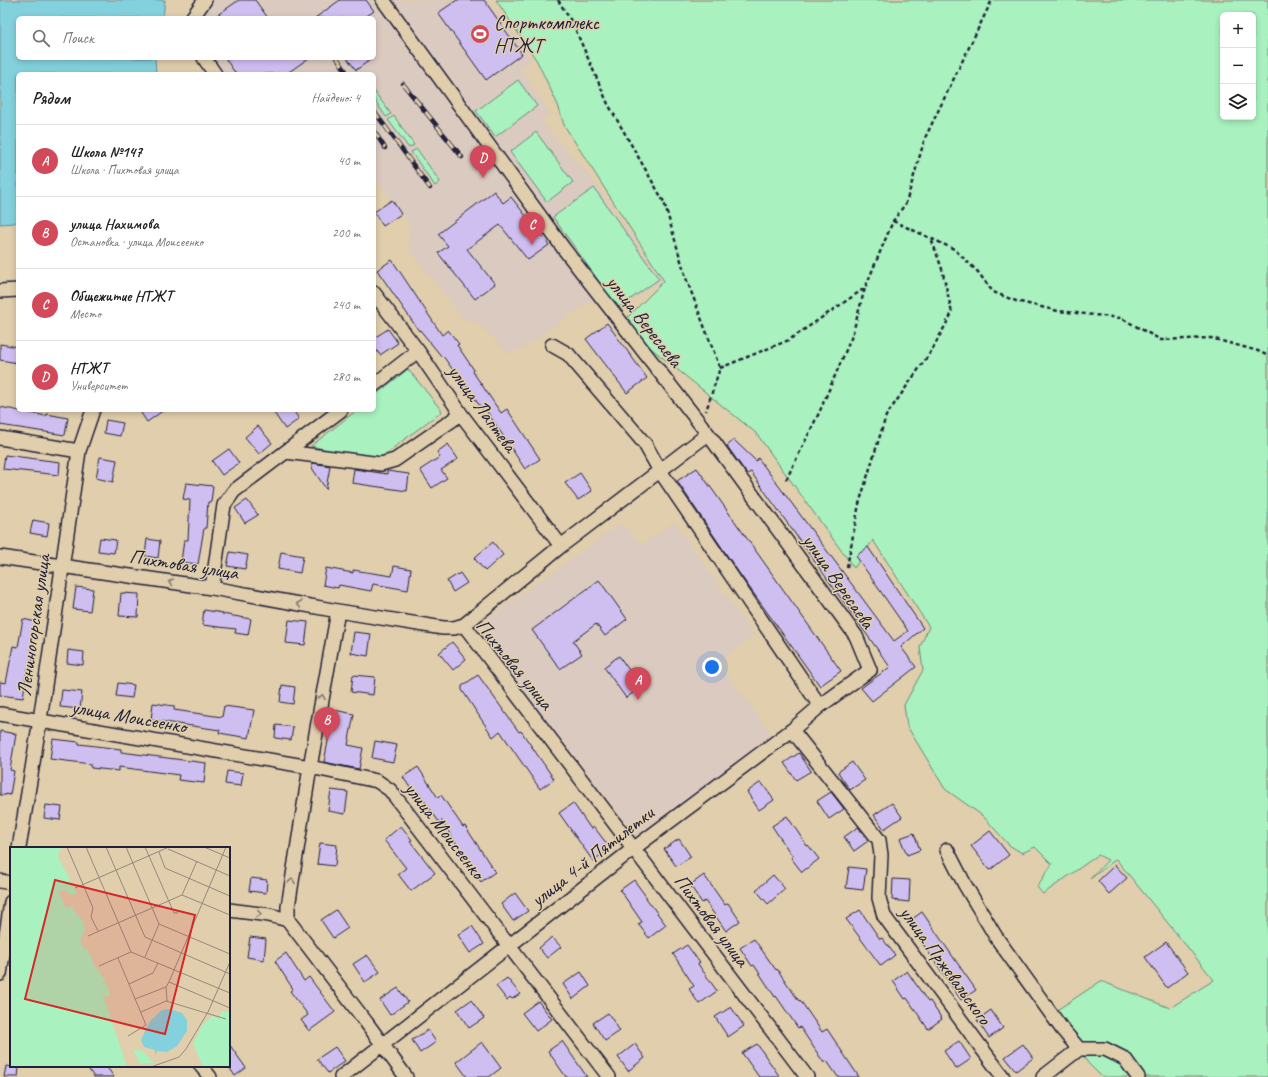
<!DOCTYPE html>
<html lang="ru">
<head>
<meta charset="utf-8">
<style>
	:root { --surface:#fff; --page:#f6f6f6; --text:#222; --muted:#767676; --line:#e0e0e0; --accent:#d1495b }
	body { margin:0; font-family:Caveat,sans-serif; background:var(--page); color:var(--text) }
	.controls { position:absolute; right:12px; top:12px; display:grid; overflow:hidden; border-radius:6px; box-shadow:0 2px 6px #0003 }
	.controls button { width:36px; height:36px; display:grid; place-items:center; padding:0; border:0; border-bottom:1px solid var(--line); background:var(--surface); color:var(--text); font:20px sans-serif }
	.you { position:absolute; left:712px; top:667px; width:14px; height:14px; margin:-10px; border:3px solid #fff; border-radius:50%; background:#1a73e8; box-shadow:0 0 0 6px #1a73e833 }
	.badge { display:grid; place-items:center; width:26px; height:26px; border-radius:50%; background:var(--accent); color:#fff; font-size:13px; font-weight:700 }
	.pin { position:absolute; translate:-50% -33px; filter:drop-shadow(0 1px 2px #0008) }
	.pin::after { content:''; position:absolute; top:21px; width:14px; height:12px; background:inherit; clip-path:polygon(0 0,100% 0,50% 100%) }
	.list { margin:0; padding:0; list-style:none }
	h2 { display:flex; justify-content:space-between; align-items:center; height:52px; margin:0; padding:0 16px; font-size:17px }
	h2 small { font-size:13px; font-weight:400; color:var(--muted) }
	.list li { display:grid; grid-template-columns:26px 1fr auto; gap:12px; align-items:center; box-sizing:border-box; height:72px; padding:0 16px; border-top:1px solid var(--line) }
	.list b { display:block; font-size:15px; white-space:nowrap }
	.list p { margin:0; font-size:13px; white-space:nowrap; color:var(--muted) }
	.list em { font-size:13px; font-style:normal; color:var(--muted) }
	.icon { flex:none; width:22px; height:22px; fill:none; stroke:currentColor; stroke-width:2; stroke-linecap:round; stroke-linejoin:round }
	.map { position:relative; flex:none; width:1268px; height:1077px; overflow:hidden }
	.search { position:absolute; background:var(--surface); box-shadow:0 2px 6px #0003; left:16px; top:16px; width:360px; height:44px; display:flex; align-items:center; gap:10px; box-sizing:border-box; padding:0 14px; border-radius:6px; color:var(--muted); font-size:15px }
	.panel { position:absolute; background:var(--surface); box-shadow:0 2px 6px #0003; left:16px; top:72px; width:360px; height:340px; border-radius:6px }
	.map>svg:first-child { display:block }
	.built { fill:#dbcac0 }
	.green { fill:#a9f1be; stroke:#668a7c; fill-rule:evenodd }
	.water { fill:#82d1dd; stroke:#5c8b9c }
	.building { fill:#cfbff0; stroke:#22223b }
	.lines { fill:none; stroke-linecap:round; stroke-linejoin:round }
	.minor-casing { stroke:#22223b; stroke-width:16 }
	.path { stroke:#22223b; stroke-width:2.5; stroke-dasharray:4 3; stroke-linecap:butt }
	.minor { stroke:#e0ceac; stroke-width:13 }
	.rail-casing { stroke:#22223b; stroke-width:4.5 }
	.rail { stroke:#e0ceac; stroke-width:3; stroke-dasharray:9; stroke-linecap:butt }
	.oneway { stroke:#817874 }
	.labels { text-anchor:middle; stroke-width:3; stroke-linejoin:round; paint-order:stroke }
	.poi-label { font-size:20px; fill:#22223b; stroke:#e0ceac; text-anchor:start }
	.street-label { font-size:20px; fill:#22223b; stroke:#e0ceac }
	.inset-road { fill:none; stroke:#94897f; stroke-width:1 }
	.view { fill:#d62828; fill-opacity:0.15; stroke:#d62828; stroke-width:2 }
	.inset-edge { fill:none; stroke:#22223b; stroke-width:2 }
</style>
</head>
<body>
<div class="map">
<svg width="1268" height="1077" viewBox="0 0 1268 1077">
	<rect width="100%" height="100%" fill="#e0ceac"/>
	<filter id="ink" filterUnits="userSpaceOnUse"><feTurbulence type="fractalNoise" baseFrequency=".025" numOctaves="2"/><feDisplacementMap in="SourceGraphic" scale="8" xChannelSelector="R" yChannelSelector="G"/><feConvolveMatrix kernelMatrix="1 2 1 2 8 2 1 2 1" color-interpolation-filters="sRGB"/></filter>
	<g filter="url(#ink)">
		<path class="built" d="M209,0H373L375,3L379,0H487L532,59L521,70L550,114L540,120L592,179L663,280L614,312L602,297L593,299L524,347L510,354L479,324L463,318L409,249V224L374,177V74H213L201,58H374V18H187Z
			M674,522L754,635L718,663L774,737L636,835L486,644L483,622L621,523L642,545Z"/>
		<path class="green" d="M496,0H1268V1077H1102L1088,1063L1054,1012L1101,981L1170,1008L1214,980L1116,859L1090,879L1108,860L1098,855L1043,894L1037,887L1052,864L1035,847L1022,853L1009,845L983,816L945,789L907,726L904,705L923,670L920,647L929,627L873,540L854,568L756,433L621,324L664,281L564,125L558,105L537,61ZM1223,15H1253V117H1223Z
			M518,80L537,106L495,137L476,111Z
			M374,91L391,114L386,117L374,99Z
			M394,116L414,145L409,148L388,120Z
			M536,132L573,182L547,202L510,152Z
			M417,149L440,182L435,186L411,152Z
			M594,188L659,279L618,308L553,217Z
			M408,369L442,411L376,461L311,446L357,410H374V396Z"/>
		<path class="water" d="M0,0H165L163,18H18V58H155L156,74H18V221L14,223L0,224Z"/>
		<path class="building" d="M239,0H255L268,18H213Z
			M340,0H366L374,11L364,18H315Z
			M457,0H484L522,54L486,80L438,13Z
			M225,58H309L286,74H236Z
			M347,58H373L356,70Z
			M494,191L503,203L511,197L549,245L528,260L500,225L467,249L495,284L475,299L438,253L448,246L438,234Z
			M392,200L401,214L383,226L374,212Z
			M392,260L442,335L448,330L459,344L457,345L474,370L473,372L501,413L507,409L540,459L525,469L486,410L484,412L461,379L460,380L443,356L442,357L420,330L419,331L377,270Z
			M607,323L647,378L627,393L586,339Z
			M388,329L398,343L380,355L374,347V338Z
			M0,344L18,347V363L0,360Z
			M0,407L46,416L47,414L68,418L65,435L0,425Z
			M139,410H164L147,422Z
			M272,410H293L299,419L285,429Z
			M106,420L123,423L120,436L104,433Z
			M258,426L272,443L259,454L245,437Z
			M734,440L756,461L758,458L894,641L908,631L856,556L868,547L923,628L901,647L916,667L872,701L861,688L890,667L751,472L747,474L727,446Z
			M448,444L458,459L441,470L447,478L432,488L420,470L440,457L437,452Z
			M229,449L239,463L222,475L212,461Z
			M5,455L60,462L59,475L3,469Z
			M100,457L117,460L113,482L96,478Z
			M312,463L330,466L326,489L312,468Z
			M697,468L841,671L820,686L739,573L677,481Z
			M354,469L387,474V471L409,474L407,491L352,483Z
			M580,473L592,491L578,500L565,483Z
			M186,483L213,486L211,502H208L206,528H204L198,564L181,562L184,540H188L190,500L183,499Z
			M247,500L258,515L245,523L235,508Z
			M33,520L49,523L47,536L30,533Z
			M100,538L116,540L114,553L98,551Z
			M147,539L160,541L158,558L145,556Z
			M493,542L503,555L485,571L474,558Z
			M230,552L248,555L245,569L227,566Z
			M281,552L303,556L300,573L278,569Z
			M394,566L411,569L408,590L373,584L371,591L339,585L338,588L323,585L326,568L353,573V570L392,576Z
			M460,573L467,583L453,592L447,581Z
			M599,580L627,619L605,636L596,624L573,641L582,654L560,669L532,630Z
			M76,587L93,589L90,611L73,609Z
			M121,593L139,594L138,617L119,616Z
			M204,610L223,613L222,614L251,619L248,635L235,633L236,629L202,625Z
			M23,619L36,622L31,650H34L31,670H27L23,698L0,695V682L6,683L13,646L18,647Z
			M289,620L308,622L305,645L286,643Z
			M354,632L371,634L368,656L351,653Z
			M452,642L466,659L453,670L439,653Z
			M68,650L84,652L83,665L67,663Z
			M619,656L641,687L626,698L604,667Z
			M353,675L375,677L373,695L351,692Z
			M478,675L519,732L521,731L554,779L540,789L500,731L493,737L462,690V686Z
			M118,683L134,685L132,698L116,696Z
			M282,685L295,687L293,704L280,702Z
			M62,690L82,692L80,709L60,707Z
			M153,703L174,706V710L222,717L224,706L254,710L249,738L219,733L220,730L151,720Z
			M334,710L354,714L348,745L363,748L359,769L324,762Z
			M276,725L293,727L291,740L275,738Z
			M0,731L16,734L10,770L14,771L10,795L6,794V795H0Z
			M53,739L79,742V744L121,749V752L206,763L204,783L178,780L179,775L119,767V771L91,768V764L50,759Z
			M375,741L397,745L393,762L372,758Z
			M799,753L811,771L796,780L784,763Z
			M852,762L865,780L850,790L838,772Z
			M418,767L438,798L441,795L463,827L465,826L495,872L481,882L441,820L439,822L419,793L415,795L403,777Z
			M227,771L243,773L241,786L225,784Z
			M761,782L774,800L759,810L747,792Z
			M331,790L348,792L345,814L328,811Z
			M831,792L844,809L829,819L817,801Z
			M573,803L591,829L594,827L610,848L593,861L559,813Z
			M892,803L902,817L884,829L874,815Z
			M46,805L62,807L60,820L44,818Z
			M787,816L807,846L808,845L819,859L802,872L791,858L793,857L772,826Z
			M401,826L412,840L410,841L435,873L411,891L398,874L406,868L384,840Z
			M858,827L868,841L854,851L844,837Z
			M990,831L1009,855L990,870L971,846Z
			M914,833L920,850L907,855L900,838Z
			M679,839L691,857L676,866L664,849Z
			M320,843L337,845L335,866L317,864Z
			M1115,865L1127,878L1109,894L1098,881Z
			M849,867L866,869L863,890L846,888Z
			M704,875L725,905L728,903L740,921L726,931L705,901L702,903L690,885Z
			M773,875L785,889L768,904L756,890Z
			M251,878L267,880L266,893L249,891Z
			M893,879L910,880L909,902L892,900Z
			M634,880L647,898H646L666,925L649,938L638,924L642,922L620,890Z
			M515,893L528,911L513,921L501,904Z
			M336,910L348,928L333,938L321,920Z
			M860,910L880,939L882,938L895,955L881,966L846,919Z
			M922,912L976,990L961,1000L908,922Z
			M472,926L484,944L470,953L458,935Z
			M250,937L266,939L264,960L247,957Z
			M552,937L561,947L547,958L539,948Z
			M754,939L776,970L777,969L799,1001L800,1000L822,1032L827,1029L859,1077H838L827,1061L824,1063L800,1027L798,1028L776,996L775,997L754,965L752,966L740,948Z
			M1166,942L1188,972L1167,988L1145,957Z
			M687,945L700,963L698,964L717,991L699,1004L689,989L694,986L673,954Z
			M286,953L304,981L309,977L335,1012L309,1031L301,1020L308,1015L290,991L293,989L275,961Z
			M367,955L380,972L365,982L353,964Z
			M907,971L928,1002L930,1001L942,1019L928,1029L907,998L905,999L893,981Z
			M581,972L590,986L573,999L563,984Z
			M507,978L520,994L512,999L510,997L507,1000L496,986Z
			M398,988L408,1002L390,1015L380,1000Z
			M471,1000L484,1018L469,1028L457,1010Z
			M538,1001L552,1019L536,1031L522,1013Z
			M731,1007L744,1026L728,1037L715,1017Z
			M991,1010L1003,1028L989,1038L977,1020Z
			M608,1013L620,1031L605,1041L593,1023Z
			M428,1030L436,1042L420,1053L412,1040Z
			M562,1041L587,1077H566L548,1051Z
			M959,1041L971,1059L956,1069L944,1051Z
			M482,1042L501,1068L489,1077H467L456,1062Z
			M229,1044L246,1068L235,1076L229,1067Z
			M635,1044L645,1058L628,1071L618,1057Z
			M757,1044L780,1077H759L742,1053Z
			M1023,1044L1033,1058L1016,1071L1005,1057Z
			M335,1047L345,1061L328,1073L317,1059Z
			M6,1066L19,1068L18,1077H4Z
			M95,1066H106L114,1077H94L89,1070Z"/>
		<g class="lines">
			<defs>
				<path id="minor" d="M192,18L205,0
					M204,58L215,74
					M0,291L18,290
					M374,293L418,351L461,414L561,546
					M552,345L568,354L645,444L660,471L820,706
					M374,385L418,351
					M0,438L79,451
					M286,452L381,464L395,460L461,414
					M0,557L212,588L338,611L443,628H454L464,625L807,1077
					M212,588L224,505L234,491L341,410
					M464,625L561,546L708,434
					M0,714L310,767L377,781L390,790L609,1077
					M792,730L879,840L881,855L879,898L884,916L1003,1077
					M19,848L40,720L79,451L93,410
					M947,850L965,885L996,937L1062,1029L1079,1049H1105L1125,1059L1138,1077
					M0,881L11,883
					M229,910L269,915L288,920L366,1022L406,1077
					M288,920V907L310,767L338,611
					M0,974L11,902
					M201,1066L210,1077
					M341,1077L633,849L792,730L820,706L870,670L856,636L708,434L564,249L383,0
					M1043,1077L1079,1049"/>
			</defs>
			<use href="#minor" class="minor-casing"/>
			<path class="path" d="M558,0L573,24L608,104L664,202L686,278L720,368L706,411
				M893,221L954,249L978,272L993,292L1016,301L1058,311L1121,318L1161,340L1211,338L1258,351L1268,356
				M720,368L789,340L865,288
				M786,480L819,413L852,336L865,288L893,221L906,203L925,138L992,0
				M847,567L859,504L886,416L932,350L952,313L942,269L931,238"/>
			<use href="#minor" class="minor"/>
			<defs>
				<path id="rail" d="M337,58L348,74
					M403,84L462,157
					M374,111L430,188
					M374,131L385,148"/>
			</defs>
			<use href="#rail" class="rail-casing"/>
			<use href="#rail" class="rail"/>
		</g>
		<defs><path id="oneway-chevron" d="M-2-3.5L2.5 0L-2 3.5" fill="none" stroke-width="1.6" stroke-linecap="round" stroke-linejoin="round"/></defs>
		<g class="oneway">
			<use href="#oneway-chevron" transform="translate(171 582) rotate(-172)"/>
			<use href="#oneway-chevron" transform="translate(299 604) rotate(-170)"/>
			<use href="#oneway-chevron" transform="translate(322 697) rotate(-80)"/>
			<use href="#oneway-chevron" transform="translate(292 881) rotate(-81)"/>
			<use href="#oneway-chevron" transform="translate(259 914) rotate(7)"/>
		</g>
	</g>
	<defs>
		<symbol id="stadium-disc" viewBox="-11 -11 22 22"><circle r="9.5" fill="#d1495b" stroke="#e0ceac"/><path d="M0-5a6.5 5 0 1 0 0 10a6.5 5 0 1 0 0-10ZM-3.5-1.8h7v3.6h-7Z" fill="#fff"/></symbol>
	</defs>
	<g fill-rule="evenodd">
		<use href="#stadium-disc" x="469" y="23" width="22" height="22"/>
	</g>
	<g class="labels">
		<g class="poi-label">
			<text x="494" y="29">Спорткомплекс<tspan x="494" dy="23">НТЖТ</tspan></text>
		</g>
		<g class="street-label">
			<text transform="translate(645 321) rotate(52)" y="7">улица Вересаева</text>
			<text transform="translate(483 408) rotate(54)" y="7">улица Лаптева</text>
			<text transform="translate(184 564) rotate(9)" y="7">Пихтовая улица</text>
			<text transform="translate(839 581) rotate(55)" y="7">улица Вересаева</text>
			<text transform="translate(33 625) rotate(-82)" y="7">Лениногорская улица</text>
			<text transform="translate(515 664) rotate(51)" y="7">Пихтовая улица</text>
			<text transform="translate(129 716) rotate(10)" y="7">улица Моисеенко</text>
			<text transform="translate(445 830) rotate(52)" y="7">улица Моисеенко</text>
			<text transform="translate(592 856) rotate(-38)" y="7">улица 4-й Пятилетки</text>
			<text transform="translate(712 920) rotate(53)" y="7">Пихтовая улица</text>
			<text transform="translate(946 965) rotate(54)" y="7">улица Пржевальского</text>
		</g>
	</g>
	<g transform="translate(10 847)">
		<rect width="220" height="220" fill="#e0ceac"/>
		<path d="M0,0H51L48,10L67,46L61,48L54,43L48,45L56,61L65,59L63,63L73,74L75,84L70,92L74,103L77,101L84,118L96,134L90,138L96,136L100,148L95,150L91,142L117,220H0ZM212,164L220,165V220H193L183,197L192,178L202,169L209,171ZM123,202L133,204L144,216L130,217Z" fill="#a9f1be"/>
		<path d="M160,162L172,166L177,173V184L167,199L157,205L147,204L145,209V203L134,200L131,193L140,174L152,163Z" fill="#82d1dd"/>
		<path class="inset-road" d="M57,0L83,61L81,70L88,84M76,0L121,105L220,146M96,0L135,90L220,127M116,0L149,77L220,107M135,0L164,66H168M194,0L220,11M158,2L220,29M149,5L155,21L220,49M65,41L159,0M172,48L187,14M78,89L172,48L220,68M135,110L149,77M108,111L136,178L118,189M89,119L121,105M159,135L220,161M119,137L143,126L148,116M156,140L157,154M125,152L156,140L159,135L216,0M131,165L156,154L216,172M141,220L169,210L176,202L198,165L220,115"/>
		<path class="view" d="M45,33L185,68L155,187L15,152Z"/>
		<rect width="220" height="220" class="inset-edge"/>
	</g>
</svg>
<div class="controls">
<button>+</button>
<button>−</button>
<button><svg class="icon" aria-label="layers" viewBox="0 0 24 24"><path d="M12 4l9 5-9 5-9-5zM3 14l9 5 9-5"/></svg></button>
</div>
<div class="you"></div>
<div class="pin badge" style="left:638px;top:700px">A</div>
<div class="pin badge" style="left:327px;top:740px">B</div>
<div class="pin badge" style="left:532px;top:245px">C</div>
<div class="pin badge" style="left:483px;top:178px">D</div>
<div class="search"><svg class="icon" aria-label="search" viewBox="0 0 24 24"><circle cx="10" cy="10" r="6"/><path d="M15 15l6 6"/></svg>Поиск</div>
<section class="panel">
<h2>Рядом<small>Найдено: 4</small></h2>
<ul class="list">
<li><span class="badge">A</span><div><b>Школа №147</b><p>Школа · Пихтовая улица</p></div><em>40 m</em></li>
<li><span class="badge">B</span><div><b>улица Нахимова</b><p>Остановка · улица Моисеенко</p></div><em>200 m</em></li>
<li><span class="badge">C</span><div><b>Общежитие НТЖТ</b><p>Место</p></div><em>240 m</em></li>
<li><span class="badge">D</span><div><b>НТЖТ</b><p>Университет</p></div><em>280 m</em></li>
</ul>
</section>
</div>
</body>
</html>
